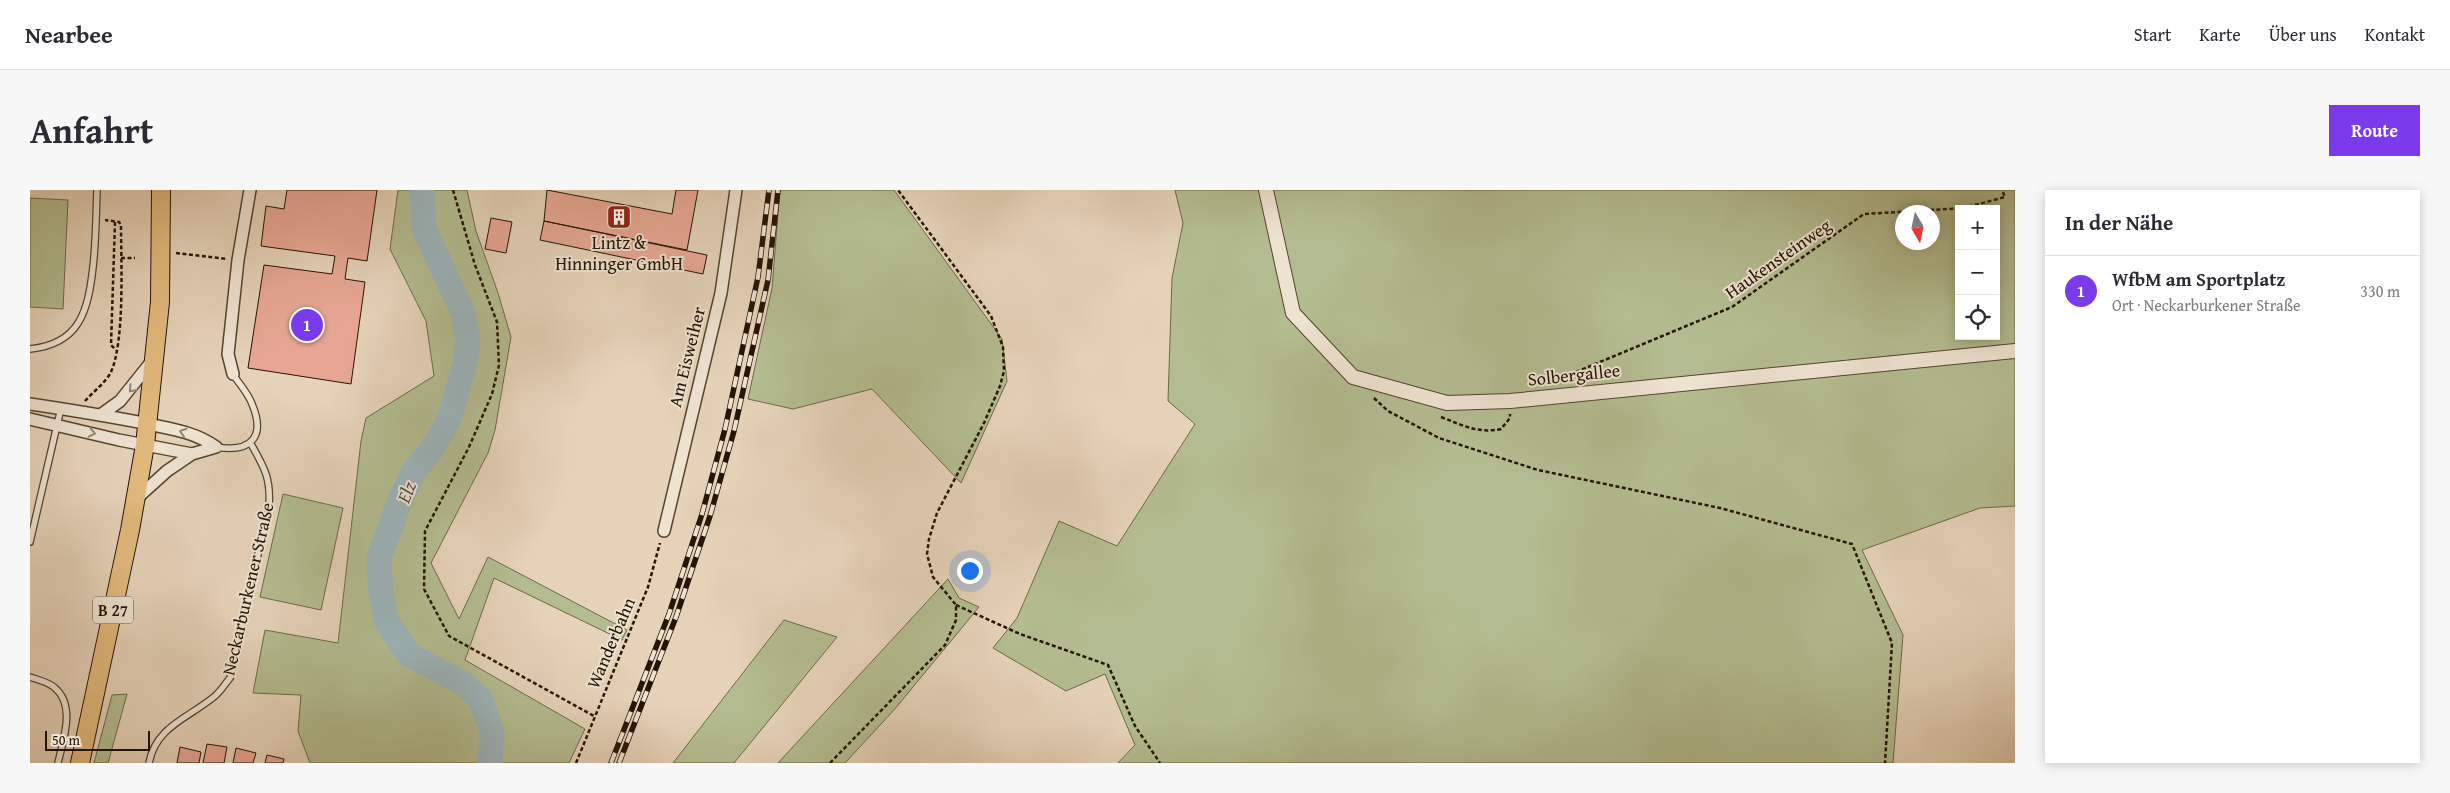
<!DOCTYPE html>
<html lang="de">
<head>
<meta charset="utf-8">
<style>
	:root { --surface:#fff; --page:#f7f7f7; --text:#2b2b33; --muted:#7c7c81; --line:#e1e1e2; --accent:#7c3aed }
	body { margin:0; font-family:"Gentium Book Plus",serif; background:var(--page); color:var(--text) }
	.controls { position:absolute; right:15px; top:15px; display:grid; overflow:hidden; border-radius:0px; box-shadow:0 2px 12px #0003 }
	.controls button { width:45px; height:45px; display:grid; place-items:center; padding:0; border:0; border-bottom:1px solid var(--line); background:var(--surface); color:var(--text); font:25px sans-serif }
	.compass { position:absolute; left:1865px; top:15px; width:45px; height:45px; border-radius:50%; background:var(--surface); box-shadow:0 2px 12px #0003; rotate:171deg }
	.scale { position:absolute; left:15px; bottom:12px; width:105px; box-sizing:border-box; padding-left:5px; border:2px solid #241403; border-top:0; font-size:14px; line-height:18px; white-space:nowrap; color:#241403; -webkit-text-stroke:4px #eee2d1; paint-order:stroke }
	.you { position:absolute; left:939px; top:380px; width:18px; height:18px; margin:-12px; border:4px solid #fff; border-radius:50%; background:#1a73e8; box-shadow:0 0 0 8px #1a73e833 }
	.badge { display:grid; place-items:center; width:32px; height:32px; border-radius:50%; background:var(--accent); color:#fff; font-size:16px; font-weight:700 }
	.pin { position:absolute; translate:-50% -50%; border:2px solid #fff; box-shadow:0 1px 5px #0006 }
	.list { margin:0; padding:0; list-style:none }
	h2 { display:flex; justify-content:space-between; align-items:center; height:65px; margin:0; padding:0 20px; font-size:21px }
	h2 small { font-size:16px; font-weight:400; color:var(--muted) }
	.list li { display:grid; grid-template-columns:32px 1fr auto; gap:15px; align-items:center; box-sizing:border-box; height:70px; padding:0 20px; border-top:1px solid var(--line) }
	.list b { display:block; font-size:19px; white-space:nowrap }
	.list p { margin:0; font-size:16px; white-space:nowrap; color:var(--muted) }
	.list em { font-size:16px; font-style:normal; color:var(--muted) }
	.icon { flex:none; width:28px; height:28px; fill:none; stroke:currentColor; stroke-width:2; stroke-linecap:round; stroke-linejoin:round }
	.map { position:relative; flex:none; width:1985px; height:573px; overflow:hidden; border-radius:0px }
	header { display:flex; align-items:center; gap:30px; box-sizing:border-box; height:70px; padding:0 25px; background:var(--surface); border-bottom:1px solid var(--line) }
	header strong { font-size:24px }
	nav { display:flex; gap:28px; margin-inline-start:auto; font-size:18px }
	.intro { display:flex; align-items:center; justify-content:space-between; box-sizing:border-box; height:120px; padding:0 30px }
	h1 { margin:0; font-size:35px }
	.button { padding:12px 22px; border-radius:0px; background:var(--accent); color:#fff; font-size:18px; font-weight:700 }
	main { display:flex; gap:30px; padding:0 30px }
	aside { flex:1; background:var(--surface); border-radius:0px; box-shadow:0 2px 12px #0003 }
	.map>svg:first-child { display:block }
	.green { fill:#b3bc90; stroke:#6c684a; fill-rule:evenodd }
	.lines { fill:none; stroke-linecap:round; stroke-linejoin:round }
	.river { stroke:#9cb4ba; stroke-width:25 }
	.building { fill:#e6a693; stroke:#241403 }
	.service-casing { stroke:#544430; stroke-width:8 }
	.minor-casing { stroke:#544430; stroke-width:14 }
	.tertiary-casing { stroke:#544430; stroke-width:16 }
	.primary-casing { stroke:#241403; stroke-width:20 }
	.path { stroke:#241403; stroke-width:2.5; stroke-dasharray:4 2.5; stroke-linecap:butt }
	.service { stroke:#eee2d1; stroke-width:5.5 }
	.minor { stroke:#eee2d1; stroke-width:11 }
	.tertiary { stroke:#eee2d1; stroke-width:14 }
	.primary { stroke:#e2b97c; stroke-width:18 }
	.rail-casing { stroke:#241403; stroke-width:5.5 }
	.rail { stroke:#eee2d1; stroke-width:4; stroke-dasharray:11; stroke-linecap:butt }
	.oneway { stroke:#938574 }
	.labels { text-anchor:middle; stroke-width:4; stroke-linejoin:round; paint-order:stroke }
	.shield { fill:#eee2d1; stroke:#615241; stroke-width:1 }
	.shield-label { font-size:16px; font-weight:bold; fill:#241403 }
	.poi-label { font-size:18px; fill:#241403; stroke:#eee2d1 }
	.street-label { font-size:18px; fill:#241403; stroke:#eee2d1 }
	.water-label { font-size:19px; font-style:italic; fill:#4e4c43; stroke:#eee2d1 }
</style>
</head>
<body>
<header>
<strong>Nearbee</strong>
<nav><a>Start</a><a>Karte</a><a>Über uns</a><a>Kontakt</a></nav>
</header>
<div class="intro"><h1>Anfahrt</h1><a class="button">Route</a></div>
<main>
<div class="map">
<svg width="1985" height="573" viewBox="0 0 1985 573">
	<rect width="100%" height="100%" fill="#e5d2b8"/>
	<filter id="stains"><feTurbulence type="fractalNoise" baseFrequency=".004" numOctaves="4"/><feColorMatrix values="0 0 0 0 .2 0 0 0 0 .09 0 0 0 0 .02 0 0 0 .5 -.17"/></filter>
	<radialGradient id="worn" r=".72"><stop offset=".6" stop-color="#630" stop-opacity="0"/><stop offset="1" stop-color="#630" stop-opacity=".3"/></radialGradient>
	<path class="green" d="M368,0H437L446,41L468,103L481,147L465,240L458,263L401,373L429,429L458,367L597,440L592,450L464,388L435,470L555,539L539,573H280L268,541L271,505L223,503L235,440L308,453L331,251L336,228L404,186L396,131L360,59Z
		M750,0H864L972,149L977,191L931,293L842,199L763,219L718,209L742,98Z
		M1145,0H1985V316L1950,318L1832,360L1873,445L1863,573H1088L1105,555L1075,484L1036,501L963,458L987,428L1029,331L1087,356L1165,234L1138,211L1142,88L1153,33ZM1929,19H1966V146H1929ZM1872,22H1902V52H1872Z
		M0,8L38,10L33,119L0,117Z
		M253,304L313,318L291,420L230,407Z
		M918,389L929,408L949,417L864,520L815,573H748Z
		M754,430L807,447L704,573H643Z
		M97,504L78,573H64L82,505Z"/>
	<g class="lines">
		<path class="river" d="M392,0L394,38L433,123L438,148L436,170L419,230L402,259L384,281L370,310L349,368L351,405L357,432L379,465L433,493L451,510L462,542L460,573"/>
	</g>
	<path class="building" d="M257,0H347L337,71L318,68L315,89L335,92L321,194L218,178L234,75L302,84L305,66L231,56L236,16L254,19Z
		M517,0L642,24L646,0H668L657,60L514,31Z
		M461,28L482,32L476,63L455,59Z
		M514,31L677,65L673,84L510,50Z
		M177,554L197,557L194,573H173Z
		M150,557L171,562L169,573H147Z
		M206,558L226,563L223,573H203Z
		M237,565L254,569L253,573H235Z"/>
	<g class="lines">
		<defs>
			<path id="service" d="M0,159C50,154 58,121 63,77C66,51 66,26 67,0
				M186,257C221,263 236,247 222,214C218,203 209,194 203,184
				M0,352L31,218
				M0,487C8,490 19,492 25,498C46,516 33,550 28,573
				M119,573C126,536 159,528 185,506C191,501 195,494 200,488L239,316C241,288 234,277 221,254"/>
			<path id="minor" d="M203,184L198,164L208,70L220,0
				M0,214C40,220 78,226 118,234C142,239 165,242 186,257
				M72,224L90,211L122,171
				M0,229L89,250L162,264L186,257
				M106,309L137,281L162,264
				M634,341L691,103L706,0"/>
			<path id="tertiary" d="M1236,0L1263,123L1323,187L1417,213L1480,211L1985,161"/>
			<path id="primary" d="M50,573L100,340L115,255L130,112L131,0"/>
		</defs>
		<use href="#service" class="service-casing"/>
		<use href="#minor" class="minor-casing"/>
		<use href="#tertiary" class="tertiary-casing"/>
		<use href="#primary" class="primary-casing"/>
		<path class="path" d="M423,0L445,75L467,132L469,175L462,204L439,257L395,341L394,399L419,446L564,526
			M85,32L81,155L86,160
			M146,63L197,69
			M91,68H105
			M1522,192L1702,117L1834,24L1934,18L1975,7L1972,0
			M1344,208L1358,221L1409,248L1508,280L1690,318L1822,354L1862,453L1855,573
			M55,211C63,202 76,192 81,182C95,150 91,72 91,35L89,32L75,30
			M1411,227C1432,235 1448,244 1471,239L1480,228V224
			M926,415L990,444L1078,475L1105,536L1130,573
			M546,573L618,397L630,353
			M800,573L915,455L926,430V415L903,387L897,364L899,349L907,323L954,233L970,196L974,181L973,157L961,126L868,0"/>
		<use href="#service" class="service"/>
		<use href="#minor" class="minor"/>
		<use href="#tertiary" class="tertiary"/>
		<use href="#primary" class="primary"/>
		<defs>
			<path id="rail" d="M581,573L639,424L672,324L695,239L728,87L739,0
				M589,573L646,427L680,326L704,241L738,90L748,0"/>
		</defs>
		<use href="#rail" class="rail-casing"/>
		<use href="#rail" class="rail"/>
	</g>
	<defs><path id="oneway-chevron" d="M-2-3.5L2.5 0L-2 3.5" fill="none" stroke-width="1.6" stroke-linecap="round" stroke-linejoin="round" transform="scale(1.25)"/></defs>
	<g class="oneway">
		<use href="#oneway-chevron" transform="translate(102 199) rotate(132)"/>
		<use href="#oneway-chevron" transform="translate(153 242) rotate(-162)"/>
		<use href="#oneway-chevron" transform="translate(62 243) rotate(13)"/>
	</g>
	<defs>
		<symbol id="building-square" viewBox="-11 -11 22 22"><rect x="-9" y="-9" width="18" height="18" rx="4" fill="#8f2418" stroke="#eee2d1"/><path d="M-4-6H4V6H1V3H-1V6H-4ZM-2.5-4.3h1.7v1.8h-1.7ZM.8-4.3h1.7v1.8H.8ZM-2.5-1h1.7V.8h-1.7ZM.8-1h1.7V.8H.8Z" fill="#fff"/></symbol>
	</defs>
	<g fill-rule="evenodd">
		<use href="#building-square" x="575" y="13" width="28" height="28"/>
	</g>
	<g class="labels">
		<rect class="shield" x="63" y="406.5" width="40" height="27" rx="4"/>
		<g class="shield-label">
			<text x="83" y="426">B 27</text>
		</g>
		<g class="poi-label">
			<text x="589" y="59">Lintz &amp;<tspan x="589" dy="21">Hinninger GmbH</tspan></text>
		</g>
		<g class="street-label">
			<text transform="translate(1748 69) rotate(-35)" y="6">Haukensteinweg</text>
			<text transform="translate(657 167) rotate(-76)" y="6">Am Eisweiher</text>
			<text transform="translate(1544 185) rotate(-6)" y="6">Solbergallee</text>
			<text transform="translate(218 399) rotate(-77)" y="6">Neckarburkener Straße</text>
			<text transform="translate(581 453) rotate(-67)" y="6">Wanderbahn</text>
		</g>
		<g class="water-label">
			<text transform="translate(376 302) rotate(-68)" y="7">Elz</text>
		</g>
	</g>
	<rect width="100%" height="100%" filter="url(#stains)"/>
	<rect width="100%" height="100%" fill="url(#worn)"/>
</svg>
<div class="controls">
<button>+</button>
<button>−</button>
<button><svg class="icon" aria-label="locate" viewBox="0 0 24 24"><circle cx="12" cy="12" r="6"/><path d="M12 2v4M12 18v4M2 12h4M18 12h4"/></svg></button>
</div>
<svg class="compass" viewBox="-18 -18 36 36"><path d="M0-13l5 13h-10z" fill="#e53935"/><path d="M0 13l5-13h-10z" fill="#7c7c81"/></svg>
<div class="scale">50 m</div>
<div class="you"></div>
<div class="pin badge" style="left:277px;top:135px">1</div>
</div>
<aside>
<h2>In der Nähe<small></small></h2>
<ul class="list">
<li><span class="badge">1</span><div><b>WfbM am Sportplatz</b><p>Ort · Neckarburkener Straße</p></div><em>330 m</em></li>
</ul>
</aside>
</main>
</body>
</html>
